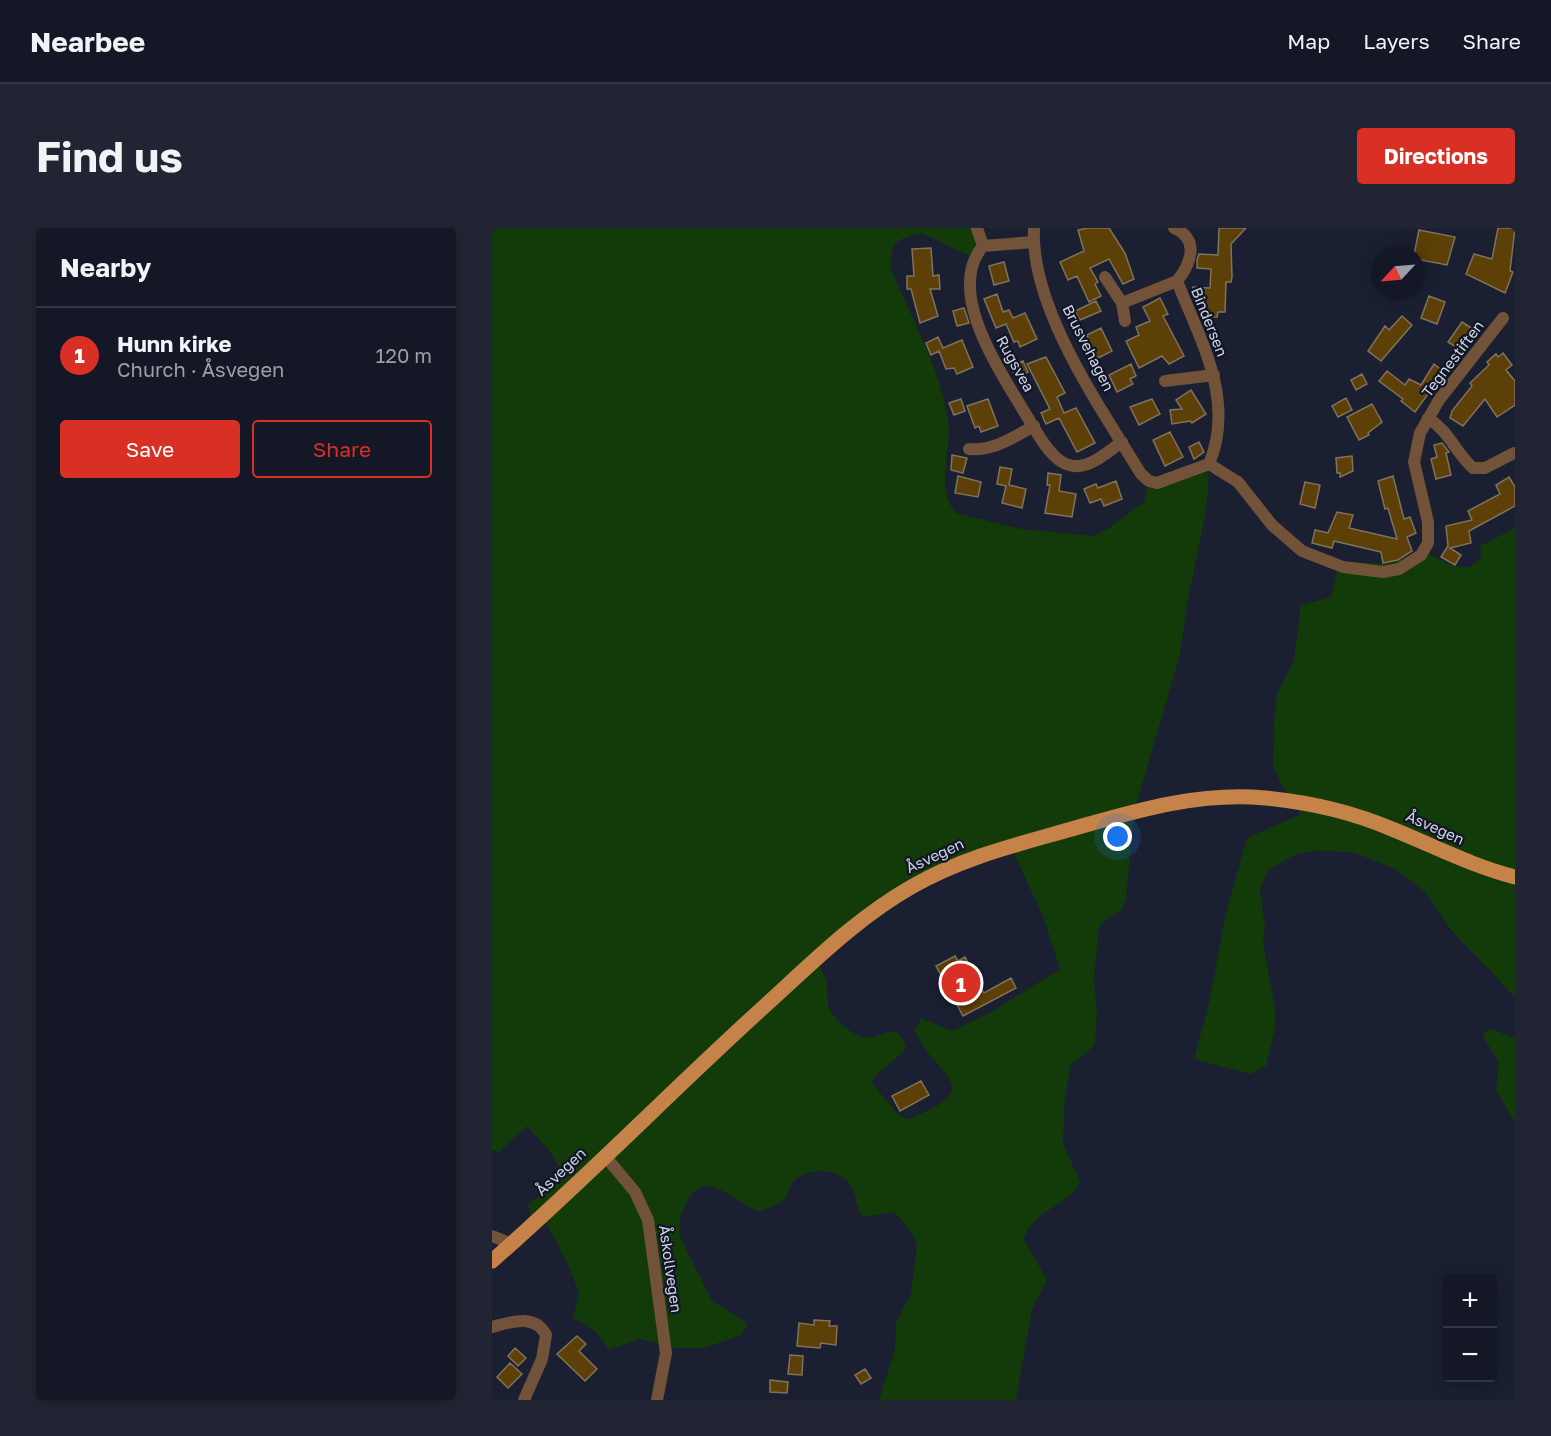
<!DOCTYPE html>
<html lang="en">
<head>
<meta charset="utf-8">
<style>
	:root { --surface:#141726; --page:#212432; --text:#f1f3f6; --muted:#9d9fa7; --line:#333643; --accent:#d93025 }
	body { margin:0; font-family:"Golos Text",sans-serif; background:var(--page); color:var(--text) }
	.controls { position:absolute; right:18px; bottom:18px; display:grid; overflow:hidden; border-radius:6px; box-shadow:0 3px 15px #0003 }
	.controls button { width:54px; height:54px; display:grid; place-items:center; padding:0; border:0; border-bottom:2px solid var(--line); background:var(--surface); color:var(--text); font:30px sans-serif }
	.compass { position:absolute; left:879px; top:18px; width:54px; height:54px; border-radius:50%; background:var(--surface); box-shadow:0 3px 15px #0003; rotate:244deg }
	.you { position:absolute; left:626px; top:609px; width:21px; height:21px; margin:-15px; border:4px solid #fff; border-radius:50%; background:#1a73e8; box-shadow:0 0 0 9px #1a73e833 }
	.badge { display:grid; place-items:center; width:39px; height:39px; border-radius:50%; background:var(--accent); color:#fff; font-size:20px; font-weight:700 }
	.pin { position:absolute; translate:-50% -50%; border:3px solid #fff; box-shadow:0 2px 6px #0006 }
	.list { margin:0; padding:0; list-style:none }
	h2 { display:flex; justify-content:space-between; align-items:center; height:78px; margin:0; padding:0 24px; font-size:26px }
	h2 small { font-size:20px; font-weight:400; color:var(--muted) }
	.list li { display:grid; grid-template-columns:39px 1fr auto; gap:18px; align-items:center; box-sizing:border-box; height:96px; padding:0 24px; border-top:2px solid var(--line) }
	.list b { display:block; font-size:22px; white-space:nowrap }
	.list p { margin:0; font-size:20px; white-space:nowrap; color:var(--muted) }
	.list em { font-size:20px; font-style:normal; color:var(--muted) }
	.actions { display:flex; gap:12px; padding:18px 24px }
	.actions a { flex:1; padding:14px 0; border:2px solid var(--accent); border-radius:6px; text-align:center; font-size:21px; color:var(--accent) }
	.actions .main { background:var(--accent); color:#fff }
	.map { position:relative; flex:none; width:1023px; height:1172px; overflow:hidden; border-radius:6px }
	header { display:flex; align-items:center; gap:36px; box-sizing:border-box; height:84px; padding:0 30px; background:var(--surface); border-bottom:2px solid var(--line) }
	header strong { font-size:28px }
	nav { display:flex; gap:33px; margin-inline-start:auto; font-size:21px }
	.intro { display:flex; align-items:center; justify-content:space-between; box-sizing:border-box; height:144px; padding:0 36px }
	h1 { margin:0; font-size:42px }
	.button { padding:15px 27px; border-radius:6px; background:var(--accent); color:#fff; font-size:21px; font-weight:700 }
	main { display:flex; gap:36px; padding:0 36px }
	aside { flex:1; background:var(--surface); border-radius:6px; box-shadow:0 3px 15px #0003 }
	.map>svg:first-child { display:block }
	.green { fill:#133a09; fill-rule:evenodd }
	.building { fill:#5c4007; stroke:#80725c; stroke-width:1.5 }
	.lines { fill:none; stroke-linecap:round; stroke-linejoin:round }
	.minor { stroke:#725238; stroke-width:12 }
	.major { stroke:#c58349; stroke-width:15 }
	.labels { text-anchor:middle; stroke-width:4.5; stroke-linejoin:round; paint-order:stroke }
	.street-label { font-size:15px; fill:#d1d6e3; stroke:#111528 }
</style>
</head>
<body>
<header>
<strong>Nearbee</strong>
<nav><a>Map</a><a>Layers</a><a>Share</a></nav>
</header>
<div class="intro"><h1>Find us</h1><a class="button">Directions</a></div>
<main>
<aside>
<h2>Nearby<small></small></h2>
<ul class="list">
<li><span class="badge">1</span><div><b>Hunn kirke</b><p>Church · Åsvegen</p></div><em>120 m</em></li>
</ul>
<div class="actions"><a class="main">Save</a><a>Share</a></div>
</aside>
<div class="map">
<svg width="1023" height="1172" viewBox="0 0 1023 1172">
	<rect width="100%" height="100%" fill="#1a1f32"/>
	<path class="green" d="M0,0H487L493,19L480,29L430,5C404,12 398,12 399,41C419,89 448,139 456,192C461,223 442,259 464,285L529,301L602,308L617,300L652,274L656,258L710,233L717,249L714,283L695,377L688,427L642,584L634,671L630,681L607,698L602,751L605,784L603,817L579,837L573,870L571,915L588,954C576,979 541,981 532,1011L555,1052L540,1081L524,1172H387L403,1121L404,1095L419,1065L425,1019L422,1009L409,991L400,984L373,989L369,987C364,978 364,968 360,960C350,940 316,938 302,953C297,958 297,966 293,971C289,976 275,981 268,983C245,979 217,940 198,969C189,982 186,993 188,1009L220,1073L253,1093L255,1098L249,1107L212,1120H185L148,1111L117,1122C108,1106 97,1097 81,1090L87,1065L75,1034L54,995L39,987L36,977L73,948L56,921L35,898L7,924L0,922ZM518,617L551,688L568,741L501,783L460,803L429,790L423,802C428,812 433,822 440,830C457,850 474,863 441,880C432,884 424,889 415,891L405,885L380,855L382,849L411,824L414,819C403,789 392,812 372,809C361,808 349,796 342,788C332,777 337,769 335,757C335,750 329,742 326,736L425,651Z
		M1023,300V769L959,702L934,665L903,641L861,624L821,623L805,626L776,642L768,662L773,698L771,715L783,779V801L774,838L759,846L702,831L718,771L733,689L754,613L757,609L807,587V581L793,563L781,538L782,493L785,466L802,432L809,377L839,369L847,333L894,336L936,325C951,334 976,350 989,329L988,318Z
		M999,801L1023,810V894L1004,862L1007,835L990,806Z"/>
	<path class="building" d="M596,0H617L633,25L642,51L631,56L617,31L598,40L606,54L603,56L609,68L597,74L585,48L576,52L568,34L592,23L586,2Z
		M727,0H754L739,16L740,49L739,54H734L733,84H726L725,89L710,88L709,71L701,70V59L718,60L719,41L705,40V32L707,26L726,27Z
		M1006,0H1023L1018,43L1021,44L1013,65L974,46L982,26L1000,31Z
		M927,2L963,9L955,37L924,31L922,27Z
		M439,20L441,48L447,47L448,61H438L446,88L428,95L419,61H415V48H422L420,21Z
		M512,34L517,53L502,57L497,38Z
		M505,66L511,84L517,82L521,90L533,85L545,111L528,119L526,113L522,114L514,96L504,100L492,71Z
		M937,68L953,74L945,96L929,90Z
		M668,70L676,86L671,88L692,128L677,136L670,128L647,140L634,113L647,107L644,99L658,93L651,79Z
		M604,73L609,83L588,92L583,83Z
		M472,80L477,95L465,98L461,83Z
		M910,88L920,97L889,133L876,123L893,98L897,102Z
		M970,94L984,103L976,117L973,116L969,122L956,114Z
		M609,100L620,123L606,130L598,118L595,107Z
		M446,109L451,120L470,112L481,139L465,146L462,140L454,141L447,123L439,127L434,115Z
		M1011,125L1020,137L1014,142L1023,153V177L1005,189L993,171L971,198L958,190L960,183L980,158L978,155L997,137L995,134L1004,126L1006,129Z
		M554,129L573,165L565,169L572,185L584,180L603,215L585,224L567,190L554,196L549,185L558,181L535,136Z
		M531,133L536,144L524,149L519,138Z
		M639,136L644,148L638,151L641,156L625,164L617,147Z
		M942,136L952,144L923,184L909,173L911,171L887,153L895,143L913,157L917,151L929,157Z
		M870,146L875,156L864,162L859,152Z
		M699,162L714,186L700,195L698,193L680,196L678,182L690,181L684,172Z
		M854,170L860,182L846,189L840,178Z
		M469,171L473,183L462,187L457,175Z
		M496,171L506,198L489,204L487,198L483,200L475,178Z
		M660,171L668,186L647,197L638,179Z
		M880,176L890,194L876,205L877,207L867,212L855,189Z
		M678,204L691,229L673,238L661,212Z
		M707,214L712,224L702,231L697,219Z
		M950,215L957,224L954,225L959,247L944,251L939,231L945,229L942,217Z
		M460,227L475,230L471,245L459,242Z
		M860,228L861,243L848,249V245H845L844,230Z
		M508,239L520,241L517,257L534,261L530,280L510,275L514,258L505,256Z
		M556,245L569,247L567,263L584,266L580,289L553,285L558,257H555Z
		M466,248L489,254L486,269L463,265Z
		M901,248L912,291L918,289L924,305L915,309L920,323L906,332L891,335L889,324L842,313L840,320L820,315L823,302L836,305L845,284L861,287L857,300L905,311L896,280L893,281L886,253Z
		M1017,249L1023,259V278L977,303L979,315L958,320L969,327L963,337L949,329L956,318L954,298L980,292L976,283L1008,266L1004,257Z
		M624,253L630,271L612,278L609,271L598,275L592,261L604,256L606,260Z
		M813,254L828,257L823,280L808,276Z
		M463,728L466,733L473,729L492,765L519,750L524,760L471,788L444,738Z
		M429,853L437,867L408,883L400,868Z
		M322,1092L338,1093L337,1098H345L344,1117L329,1115L328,1120L305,1118L307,1095L322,1097Z
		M85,1108L94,1116L87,1123L105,1141L93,1153L65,1126Z
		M23,1120L34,1130L26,1138L16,1128Z
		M298,1127L311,1128L310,1147L296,1146Z
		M18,1135L30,1146L16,1160L5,1149Z
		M373,1141L379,1150L369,1156L363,1147Z
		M278,1152L296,1154L295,1165L278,1164Z"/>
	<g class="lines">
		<path class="minor" d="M485,0L491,18
			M542,0C538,80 609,180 649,246L657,253L665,255L717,236L746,254L780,297L810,323L851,339L891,344L907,341L929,327L936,315V294L922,234L928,205L947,172L1011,90
			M682,0C708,11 699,36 685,53C708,112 744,172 717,236
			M541,14L491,18C453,63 507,141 531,182C542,198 557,232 577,237C596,243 615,224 630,214
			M613,49L630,75L685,53
			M630,75L633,93
			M673,153L722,147
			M936,190C958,204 963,224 981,240H993L1022,225
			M477,221C502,223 520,210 542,198
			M113,928L143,964L156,992L174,1125L165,1172
			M0,1008L20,1016
			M0,1099C19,1094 43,1085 54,1107L50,1131L32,1172"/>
		<path class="major" d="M0,1033C95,950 183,859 276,775C322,733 366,689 421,658C473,628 532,615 590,598C650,581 710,564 773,570C816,574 860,584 900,601C942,618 980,638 1023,649"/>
	</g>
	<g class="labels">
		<g class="street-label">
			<text transform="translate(717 94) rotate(68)" y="5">Bindersen</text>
			<text transform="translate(596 120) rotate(63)" y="5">Brusvehagen</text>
			<text transform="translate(961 131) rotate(-53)" y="5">Tegnestiften</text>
			<text transform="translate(523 136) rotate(61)" y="5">Rugsvea</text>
			<text transform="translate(943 600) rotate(24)" y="5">Åsvegen</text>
			<text transform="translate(443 628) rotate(-25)" y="5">Åsvegen</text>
			<text transform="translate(69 944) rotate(-43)" y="5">Åsvegen</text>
			<text transform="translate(178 1041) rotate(82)" y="5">Åskollvegen</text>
		</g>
	</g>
</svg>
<div class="controls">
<button>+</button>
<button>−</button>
</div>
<svg class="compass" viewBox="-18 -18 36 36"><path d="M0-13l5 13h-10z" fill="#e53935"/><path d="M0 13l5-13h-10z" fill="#9d9fa7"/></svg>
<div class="you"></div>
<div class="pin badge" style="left:469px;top:755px">1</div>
</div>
</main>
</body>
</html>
